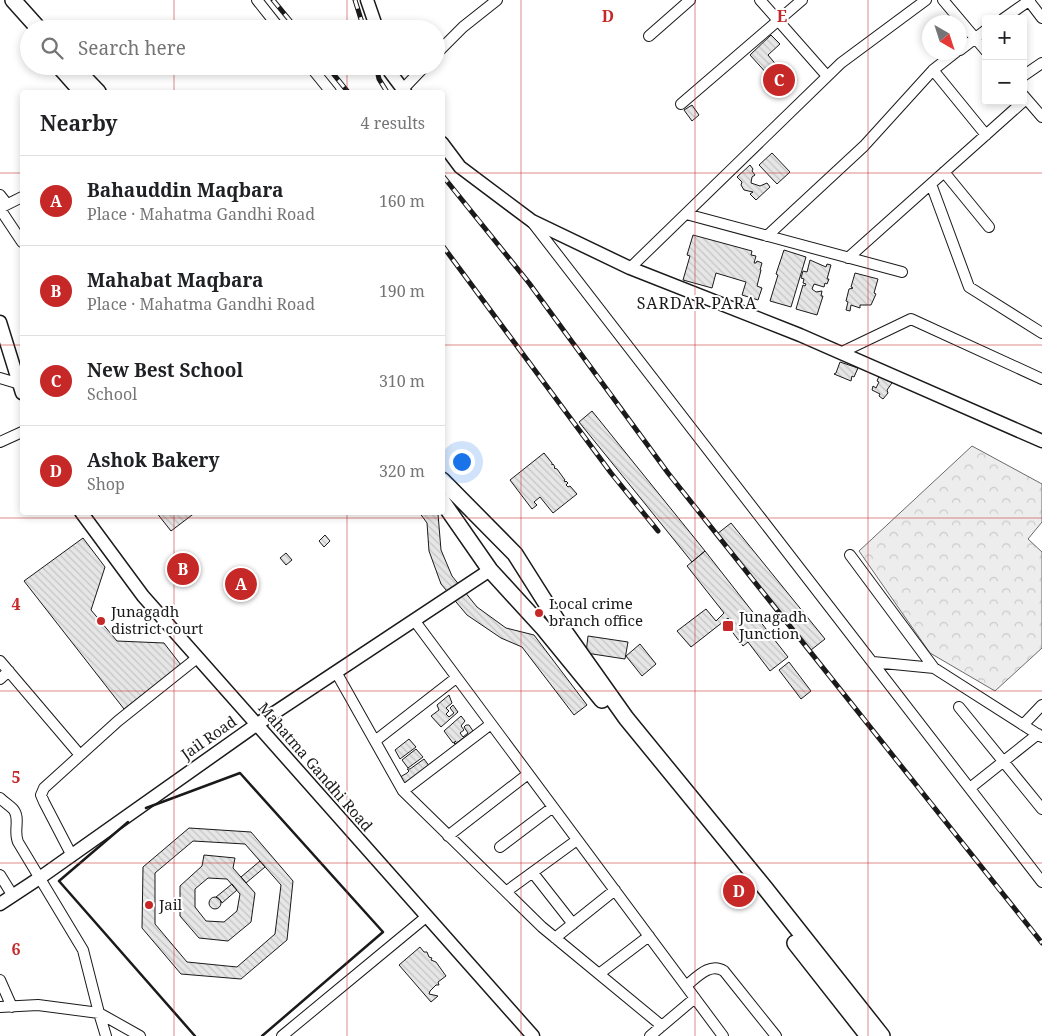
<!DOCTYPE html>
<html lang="en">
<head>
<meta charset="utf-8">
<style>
	:root { --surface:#fff; --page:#f6f6f6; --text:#202124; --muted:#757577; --line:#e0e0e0; --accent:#c62828 }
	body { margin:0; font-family:"Noto Serif",serif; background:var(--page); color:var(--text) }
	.controls { position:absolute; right:15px; top:15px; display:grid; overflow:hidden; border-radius:5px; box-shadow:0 2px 8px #0003 }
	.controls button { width:45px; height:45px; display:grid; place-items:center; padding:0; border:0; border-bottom:1px solid var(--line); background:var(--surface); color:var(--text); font:25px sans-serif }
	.compass { position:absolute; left:922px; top:15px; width:45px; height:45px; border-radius:50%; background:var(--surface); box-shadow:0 2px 8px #0003; rotate:141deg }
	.you { position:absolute; left:461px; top:461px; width:18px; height:18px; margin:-12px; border:4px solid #fff; border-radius:50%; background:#1a73e8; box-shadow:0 0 0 8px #1a73e833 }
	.badge { display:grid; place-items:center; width:32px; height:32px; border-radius:50%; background:var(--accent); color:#fff; font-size:16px; font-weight:700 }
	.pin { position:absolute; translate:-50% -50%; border:2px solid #fff; box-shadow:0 1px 5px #0006 }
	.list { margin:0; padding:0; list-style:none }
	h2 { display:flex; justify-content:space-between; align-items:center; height:65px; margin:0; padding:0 20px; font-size:21px }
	h2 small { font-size:16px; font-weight:400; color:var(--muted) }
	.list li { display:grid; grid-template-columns:32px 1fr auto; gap:15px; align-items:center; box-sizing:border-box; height:90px; padding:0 20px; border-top:1px solid var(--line) }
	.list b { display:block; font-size:19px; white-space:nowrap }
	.list p { margin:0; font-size:16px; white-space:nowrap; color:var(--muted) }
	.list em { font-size:16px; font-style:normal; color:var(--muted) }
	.icon { flex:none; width:28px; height:28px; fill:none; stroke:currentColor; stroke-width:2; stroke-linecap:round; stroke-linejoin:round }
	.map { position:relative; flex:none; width:1042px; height:1036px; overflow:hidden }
	.search { position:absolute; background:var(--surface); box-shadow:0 2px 8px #0003; left:20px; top:20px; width:425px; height:55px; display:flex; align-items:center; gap:12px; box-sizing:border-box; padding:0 18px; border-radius:28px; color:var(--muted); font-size:19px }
	.panel { position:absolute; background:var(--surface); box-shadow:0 2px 8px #0003; left:20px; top:90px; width:425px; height:425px; border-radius:5px }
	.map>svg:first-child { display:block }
	.forest { fill:url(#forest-crowns); stroke:#6a6a6a }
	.building { fill:url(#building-back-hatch); stroke:#1a1a1a; fill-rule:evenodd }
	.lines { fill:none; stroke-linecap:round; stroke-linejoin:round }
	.minor-casing { stroke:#1a1a1a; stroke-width:12 }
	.tertiary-casing { stroke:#1a1a1a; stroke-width:15 }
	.primary-casing { stroke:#1a1a1a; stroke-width:18 }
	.minor { stroke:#fff; stroke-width:10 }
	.tertiary { stroke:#fff; stroke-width:12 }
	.primary { stroke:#fff; stroke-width:15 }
	.rail-casing { stroke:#1a1a1a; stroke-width:5 }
	.rail { stroke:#fff; stroke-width:3; stroke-dasharray:9; stroke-linecap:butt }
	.wall { stroke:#1a1a1a; stroke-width:2.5 }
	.grid { fill:none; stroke:#c62828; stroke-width:1; stroke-opacity:0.55 }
	.poi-dot { fill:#c62828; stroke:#fff; stroke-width:2 }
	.labels { text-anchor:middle; stroke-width:4; stroke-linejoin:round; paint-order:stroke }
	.poi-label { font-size:15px; fill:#1a1a1a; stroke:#fff; text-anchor:start }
	.street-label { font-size:15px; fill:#1a1a1a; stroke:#fff }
	.neighbourhood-label { font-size:16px; letter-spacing:1px; fill:#1a1a1a; stroke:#fff }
	.grid-label { font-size:16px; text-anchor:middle; font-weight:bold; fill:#c62828; stroke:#fff; stroke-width:4; stroke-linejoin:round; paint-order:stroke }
</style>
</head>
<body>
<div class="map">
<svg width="1042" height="1036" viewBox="0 0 1042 1036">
	<defs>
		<pattern id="forest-crowns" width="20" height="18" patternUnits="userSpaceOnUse" patternTransform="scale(1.25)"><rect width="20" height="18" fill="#ededed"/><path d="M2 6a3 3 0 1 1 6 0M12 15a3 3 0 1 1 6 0" fill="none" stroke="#cbcbcb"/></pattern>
		<pattern id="building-back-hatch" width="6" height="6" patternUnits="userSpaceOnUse" patternTransform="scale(1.25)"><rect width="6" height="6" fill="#e6e6e6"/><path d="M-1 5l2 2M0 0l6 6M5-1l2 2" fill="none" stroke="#c5c5c5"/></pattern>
	</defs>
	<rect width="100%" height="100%" fill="#fff"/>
	<path class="forest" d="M972,446L1042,484V522L1028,539L1042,552V648L995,691L930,653L859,551Z"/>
	<path class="building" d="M771,35L780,44L768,55L778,67L769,76L750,55Z
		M692,105L699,115L692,121L684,110Z
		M772,153L790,172L777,184L759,165Z
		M750,165L753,169L752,171L755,175L752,177L751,183L760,186L767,183L770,187L756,200L750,194L753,192L744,190L741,185L742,182L737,177Z
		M693,235L752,251L751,255L756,256L754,263H756L757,261L762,263L760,270H761L757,286L762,288L758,300L742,295L746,282L716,273L712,288L683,280L690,256L687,255Z
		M784,250L806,257L791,307L770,301L778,275L776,274Z
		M810,260L826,267L827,264L831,265L827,279H829L827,284L825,283L824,287L814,284L812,289L816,292L822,291L821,296H823L817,315L796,309L803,285L805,286L806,284L803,283L804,279L801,278L803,271L807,272Z
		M855,273L878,279L874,293L876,294L871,305H860V308L851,305L850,311L846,310L848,302L846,301L849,289L853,288L851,287Z
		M840,362L858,368L854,377L852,376L851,381L834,374L836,373Z
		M880,374L894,380L887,390L888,393L883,399L879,396L880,394L872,390L873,386L876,388L879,382L877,381Z
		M592,411L705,551L692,562L579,422Z
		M544,453L552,463V465L553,464L555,467L554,468L557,469L565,480H564L565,482L566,481L568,483L566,485L568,487L570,486L577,494L553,513L540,497L534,502L537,505L532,509L510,480Z
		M156,512H196L171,531Z
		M419,512L438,514L441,550L452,576L477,607L506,628L534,635L587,705L574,715L522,647L501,638L467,615L441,584L429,551L427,523Z
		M731,523L825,639L811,650L717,534Z
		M325,535L330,541L324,547L319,541Z
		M83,538L105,567L91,610L117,641L164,643L181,665L124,709L24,581Z
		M705,551L788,657L770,671L748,642L743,646L727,625L731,622L728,618L691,647L677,631L706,609L716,621L724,613L687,566Z
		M286,553L292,560L286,565L280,558Z
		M588,636L628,642L625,659L586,653Z
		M640,644L656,664L642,676L626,656Z
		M789,662L811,691L801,699L779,670Z
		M449,695L452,703L446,708L449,711L446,714L449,717L454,713L450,708L453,705L458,712L441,727L431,716L439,710L437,705Z
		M461,716L465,721L461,726L464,730L460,733L463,737L468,733L464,727L466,725H469L473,731L455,744L454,743L456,741L453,743L444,731Z
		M409,739L416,747L400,759L395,750Z
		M416,749L423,757L408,768L402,760Z
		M424,759L430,767L403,787L397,779L407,773L409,771L407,769H410Z
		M189,828L251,832L293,881L287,940L241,979L181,974L142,928L143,867ZM193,841L245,844L281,885L275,934L237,967L187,962L155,924V873Z
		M204,855L235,858L233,868L255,893L251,922L228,941L199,938L180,916V886L202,866ZM208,878L227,879L240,894L237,911L224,922L206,921L195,907V889Z
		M260,861L265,867L246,883L241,877Z
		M232,884L237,890L222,903L221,901L216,897Z
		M209 903a6 6 0 1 1 12 0a6 6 0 1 1-12 0Z
		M420,947L424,952H427L429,957L432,958L431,960L436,962L446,976L438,982L439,985H436L430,991L429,994L438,996L431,1002L399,965Z"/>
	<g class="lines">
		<defs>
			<path id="minor" d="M257,0L280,29
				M760,0L827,76
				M943,0L986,51
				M1029,1L1042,18
				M1003,19L1030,0
				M649,36L690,0
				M960,50L986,30
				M436,54L463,27L497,0
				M310,66L331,92
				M933,70L986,135
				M1023,76L1042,63
				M403,89L425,66
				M1023,95L1042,117
				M681,104L802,0
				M944,172L989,227
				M931,184L969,287L1042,333
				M0,195L7,204
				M0,208L22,197
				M0,209L22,242
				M686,214L902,272
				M532,222L1042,882
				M767,236L864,146L933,70L956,52
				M848,258L1026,99
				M630,268L841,63L926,0
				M840,353L911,319L1042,379
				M0,378L20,384L22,382
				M0,442L22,432
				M850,555L934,668
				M414,620L723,1036
				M0,661L80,755
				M873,662L934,668L1042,737
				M336,672L403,791L542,927L662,1026
				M0,679L9,671
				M959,707L1042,809
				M1023,725L1042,705
				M375,741L456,678
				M970,788L1038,734
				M403,791L491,724
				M0,798C4,802 9,805 13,809C21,818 13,831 18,842L83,950L99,1013L106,1036
				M448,836L528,774
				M500,847L553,807
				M71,854L44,802L41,795L44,788L118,721L197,658
				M533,873L573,924
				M0,875L13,896
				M507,891L577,840
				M555,938L615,890
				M599,974L649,936
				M0,980L12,1007
				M686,986C697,977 710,962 724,971L776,1036
				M0,1007L38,1005L99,1013L140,1036
				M282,1036L426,917
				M650,1036L695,998"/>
			<path id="tertiary" d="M367,0L377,29
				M388,66L390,72L405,92
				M442,143L460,167L532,221L630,268L800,335L1042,441
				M0,322L22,393
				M81,512L143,596L533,1036
				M0,904L41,877L256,725L490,570"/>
			<path id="primary" d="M13,0L39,29
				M59,66L82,92
				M73,66L98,92
				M442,480L515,554L558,622L626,718L765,888L882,1036
				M442,501L490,570L544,629L602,700
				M795,943L868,1036"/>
		</defs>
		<use href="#minor" class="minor-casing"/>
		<use href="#tertiary" class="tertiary-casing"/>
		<use href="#primary" class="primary-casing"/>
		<use href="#minor" class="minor"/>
		<use href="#tertiary" class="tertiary"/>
		<use href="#primary" class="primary"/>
		<defs>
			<path id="rail" d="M273,0L297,29
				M355,0L364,29
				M327,66L348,92
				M376,66L379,79L387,92
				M442,175L529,283L668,473L1042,943
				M442,245L611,473L658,531"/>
		</defs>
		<use href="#rail" class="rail-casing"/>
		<use href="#rail" class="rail"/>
		<path class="wall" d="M146,808L240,773L383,932L262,1036
			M128,822L59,881L195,1036"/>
	</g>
	<path class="grid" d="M174,0V29M347,0V29M521,0V1036M695,0V1036M868,0V1036M174,66V92M347,66V92M0,173H22M442,173H1042M0,345H22M442,345H1042M174,512V1036M347,512V1036M0,518H1042M0,691H1042M0,863H1042"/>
	<g class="poi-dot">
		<circle cx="539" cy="613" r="5"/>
		<circle cx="101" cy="621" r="5"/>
		<rect x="722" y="620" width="12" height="12" rx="2.5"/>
		<circle cx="149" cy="905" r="5"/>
	</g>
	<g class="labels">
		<g class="poi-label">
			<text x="549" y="609">Local crime<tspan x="549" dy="17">branch office</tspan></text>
			<text x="111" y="617">Junagadh<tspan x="111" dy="17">district court</tspan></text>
			<text x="739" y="622">Junagadh<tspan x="739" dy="17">Junction</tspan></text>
			<text x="159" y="910">Jail</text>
		</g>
		<g class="street-label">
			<text transform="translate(209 738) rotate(-35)" y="5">Jail Road</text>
			<text transform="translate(315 767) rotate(49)" y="5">Mahatma Gandhi Road</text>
		</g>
		<g class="neighbourhood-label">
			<text x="697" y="309">SARDAR PARA</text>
		</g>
	</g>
	<g class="grid-label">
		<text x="608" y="22">D</text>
		<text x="782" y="22">E</text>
		<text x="16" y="610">4</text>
		<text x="16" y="783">5</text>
		<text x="16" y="955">6</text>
	</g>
</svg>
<div class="controls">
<button>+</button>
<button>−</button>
</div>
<svg class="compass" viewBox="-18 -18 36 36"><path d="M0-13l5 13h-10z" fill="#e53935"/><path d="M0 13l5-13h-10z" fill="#757577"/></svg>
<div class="you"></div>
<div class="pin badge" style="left:241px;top:584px">A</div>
<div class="pin badge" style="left:183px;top:569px">B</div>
<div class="pin badge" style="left:779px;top:80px">C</div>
<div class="pin badge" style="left:739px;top:891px">D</div>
<div class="search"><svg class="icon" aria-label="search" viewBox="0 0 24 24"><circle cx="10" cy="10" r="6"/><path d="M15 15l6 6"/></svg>Search here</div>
<section class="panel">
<h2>Nearby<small>4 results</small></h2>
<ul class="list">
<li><span class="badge">A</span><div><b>Bahauddin Maqbara</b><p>Place · Mahatma Gandhi Road</p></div><em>160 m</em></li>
<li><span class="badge">B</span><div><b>Mahabat Maqbara</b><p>Place · Mahatma Gandhi Road</p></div><em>190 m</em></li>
<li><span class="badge">C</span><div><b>New Best School</b><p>School</p></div><em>310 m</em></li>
<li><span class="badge">D</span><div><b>Ashok Bakery</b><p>Shop</p></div><em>320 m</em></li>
</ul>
</section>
</div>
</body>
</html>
